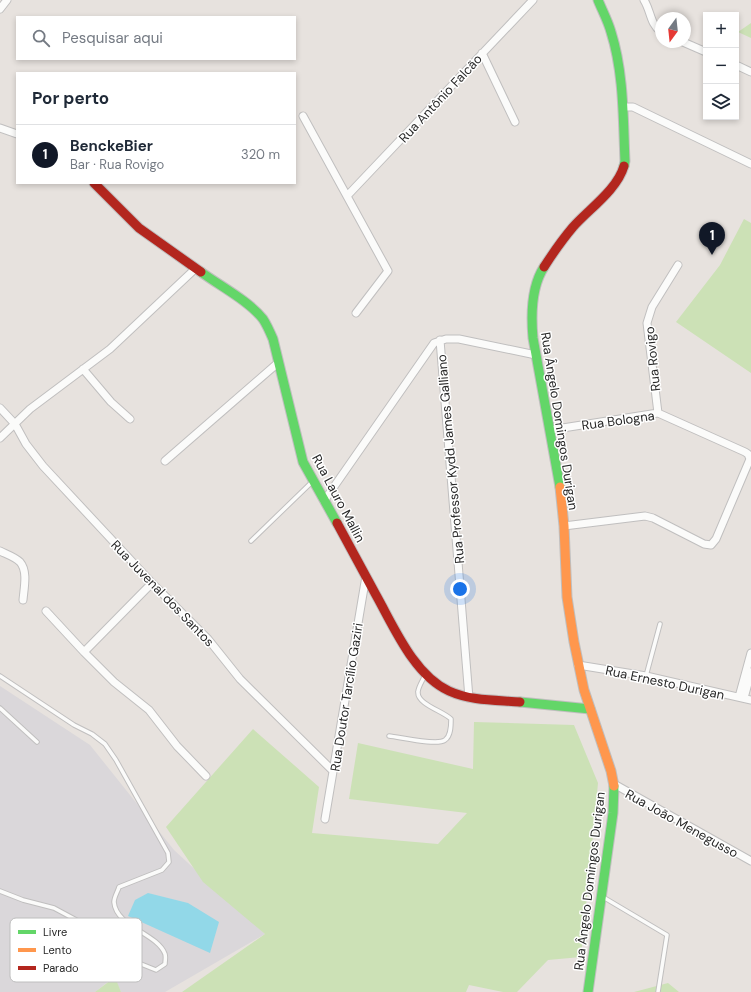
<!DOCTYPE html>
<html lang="pt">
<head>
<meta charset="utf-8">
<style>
	:root { --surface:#fff; --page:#f6f6f7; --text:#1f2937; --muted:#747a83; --line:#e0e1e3; --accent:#111827 }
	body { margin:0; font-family:"DM Sans",sans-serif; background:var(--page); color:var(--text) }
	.controls { position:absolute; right:12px; top:12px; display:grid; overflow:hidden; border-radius:0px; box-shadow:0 2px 6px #0003 }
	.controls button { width:36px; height:36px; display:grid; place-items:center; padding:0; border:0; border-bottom:1px solid var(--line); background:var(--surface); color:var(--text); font:20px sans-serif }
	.compass { position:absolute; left:655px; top:12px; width:36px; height:36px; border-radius:50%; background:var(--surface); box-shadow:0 2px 6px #0003; rotate:195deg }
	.you { position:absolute; left:460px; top:589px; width:14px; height:14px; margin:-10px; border:3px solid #fff; border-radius:50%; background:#1a73e8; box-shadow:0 0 0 6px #1a73e833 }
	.badge { display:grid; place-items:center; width:26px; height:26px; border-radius:50%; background:var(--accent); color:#fff; font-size:13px; font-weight:700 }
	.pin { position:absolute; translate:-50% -33px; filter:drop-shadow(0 1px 2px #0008) }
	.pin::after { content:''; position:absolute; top:21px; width:14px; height:12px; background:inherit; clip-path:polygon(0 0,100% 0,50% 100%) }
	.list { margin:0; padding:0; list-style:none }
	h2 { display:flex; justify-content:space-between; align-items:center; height:52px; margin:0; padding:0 16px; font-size:17px }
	h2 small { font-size:13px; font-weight:400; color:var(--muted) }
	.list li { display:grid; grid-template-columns:26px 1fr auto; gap:12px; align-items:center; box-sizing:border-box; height:60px; padding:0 16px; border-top:1px solid var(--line) }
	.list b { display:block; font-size:15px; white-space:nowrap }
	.list p { margin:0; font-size:13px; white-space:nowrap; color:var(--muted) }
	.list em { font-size:13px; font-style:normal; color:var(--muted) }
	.icon { flex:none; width:22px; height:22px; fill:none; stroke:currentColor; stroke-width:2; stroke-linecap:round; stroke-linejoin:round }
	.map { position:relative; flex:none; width:751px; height:992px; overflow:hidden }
	.search { position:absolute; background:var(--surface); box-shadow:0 2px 6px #0003; left:16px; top:16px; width:280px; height:44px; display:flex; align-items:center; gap:10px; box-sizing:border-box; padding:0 14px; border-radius:0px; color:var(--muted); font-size:15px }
	.panel { position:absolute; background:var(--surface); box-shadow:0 2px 6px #0003; left:16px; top:72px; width:280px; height:112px; border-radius:0px }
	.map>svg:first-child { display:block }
	.industrial { fill:#dad7da }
	.green { fill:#cce1b6 }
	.water { fill:#92d8e8 }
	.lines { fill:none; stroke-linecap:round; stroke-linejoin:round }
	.lane-casing { stroke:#c0bfbf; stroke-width:5.5 }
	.street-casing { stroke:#c0bfbf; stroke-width:9 }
	.fast-casing { stroke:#c0bfbf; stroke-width:11 }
	.slow-casing { stroke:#c0bfbf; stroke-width:11 }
	.jam-casing { stroke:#c0bfbf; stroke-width:11 }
	.lane { stroke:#fbfbfa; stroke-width:3.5 }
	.street { stroke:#fbfbfa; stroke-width:7 }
	.fast { stroke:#63d668; stroke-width:9 }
	.slow { stroke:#ff974d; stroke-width:9 }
	.jam { stroke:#b3261e; stroke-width:9 }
	.labels { text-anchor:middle; stroke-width:3; stroke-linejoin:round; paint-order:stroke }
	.street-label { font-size:13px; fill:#282828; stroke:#fff }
	.key { fill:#fff; stroke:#bebebe; stroke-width:1 }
	.key-label { font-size:11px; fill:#282828 }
</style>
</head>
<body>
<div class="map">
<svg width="751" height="992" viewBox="0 0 751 992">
	<rect width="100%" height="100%" fill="#e7e2de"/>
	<path class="industrial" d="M0,686L90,745L174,850L265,934L165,992H121L114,977L95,992H0Z"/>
	<path class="green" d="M751,23V38L738,32Z
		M744,219L751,223V373L676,322L720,265Z
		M474,722L574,725L598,783L581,957L548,960L517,992H503L469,985L466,992H182L265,934L203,882L166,827L253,729L319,787L312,833L438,844L467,813L349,799L358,743L473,769Z
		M115,977L121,992H95Z
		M668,983L679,992H634Z"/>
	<path class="water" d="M148,893L188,903L219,922L210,953L128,916L135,900Z"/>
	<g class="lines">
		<defs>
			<path id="lane" d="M251,541L313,481
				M0,676L74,725L92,734L105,744L116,760L168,853L169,862L162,870L119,887C118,891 114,897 114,902C116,927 157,933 165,954C166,957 165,961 165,964L156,970L141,964L122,950L80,922L54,908L23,900L0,891
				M646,676L660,624
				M0,708L37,742
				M389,736C400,737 437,746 445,740C451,736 451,726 451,719C443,711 417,704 418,692C418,687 423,680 425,675
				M603,897L667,935L658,992"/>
			<path id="street" d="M644,0C651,11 650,24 661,32
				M0,9L7,0
				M683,42L706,52
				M482,53L515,122
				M736,65L751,72
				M623,107H633L751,164
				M303,116L388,271L356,313
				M0,128L17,134
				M347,196L533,0
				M440,340L469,698
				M83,369L111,402L130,419
				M0,408L15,424L26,444L43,466L152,583L208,639L240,679L333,771
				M658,413L647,323L652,307L678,265
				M550,430L658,413L745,452L748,454L750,459L716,539L711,545L704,544L653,518L645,516L564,526
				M0,438L30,409L110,349L196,268
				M165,461L279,362
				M324,501L434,343L446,339H459L536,355
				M0,551C6,554 15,557 20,562C28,571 24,588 23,600
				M46,611L84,652L114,682L149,710L177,746L206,776
				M84,652L152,583
				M578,665L646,676L751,700
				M739,697L751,653
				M744,698L751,672
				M614,784L751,861
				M325,819L366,576"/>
			<path id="fast" d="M598,0C602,10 608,21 611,32C624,73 623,118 625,161L624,166
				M544,267C531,287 531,316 533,338L560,487
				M201,272C220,286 249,301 263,319C267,325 270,332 273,339L303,462L337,523
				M520,702L590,709
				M588,992L613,813L614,786"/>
			<path id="slow" d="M560,487L564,526L567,597L574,642L584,690L611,771L614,786"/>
			<path id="jam" d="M94,183L139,228L201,272
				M544,267C553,253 562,240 573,227C589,209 617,190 624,166
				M337,523C350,547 363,571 376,595C394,627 414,675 449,691C471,701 496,700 520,702"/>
		</defs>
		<use href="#lane" class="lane-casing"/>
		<use href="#street" class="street-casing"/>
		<use href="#fast" class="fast-casing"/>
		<use href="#slow" class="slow-casing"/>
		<use href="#jam" class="jam-casing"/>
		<use href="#lane" class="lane"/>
		<use href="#street" class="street"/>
		<use href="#fast" class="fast"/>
		<use href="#slow" class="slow"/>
		<use href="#jam" class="jam"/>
	</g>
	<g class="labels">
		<g class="street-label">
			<text transform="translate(440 98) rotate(-47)" y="5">Rua Antônio Falcão</text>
			<text transform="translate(652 359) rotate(-96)" y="5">Rua Rovigo</text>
			<text transform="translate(618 420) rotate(-8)" y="5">Rua Bologna</text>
			<text transform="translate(560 421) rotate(81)" y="5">Rua Ângelo Domingos Durigan</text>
			<text transform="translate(450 459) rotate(-95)" y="5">Rua Professor Kydd James Galliano</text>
			<text transform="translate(339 498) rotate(62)" y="5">Rua Lauro Mallin</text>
			<text transform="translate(163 593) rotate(46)" y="5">Rua Juvenal dos Santos</text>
			<text transform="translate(665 682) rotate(12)" y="5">Rua Ernesto Durigan</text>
			<text transform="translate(346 697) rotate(-81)" y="5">Rua Doutor Tarcílio Gaziri</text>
			<text transform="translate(682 823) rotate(29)" y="5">Rua João Menegusso</text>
			<text transform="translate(589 881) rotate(-83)" y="5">Rua Ângelo Domingos Durigan</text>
		</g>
	</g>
	<rect x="10" y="918" width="132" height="64" rx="6" class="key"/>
	<rect x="18" y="930" width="18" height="4" fill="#63d668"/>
	<rect x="18" y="948" width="18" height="4" fill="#ff974d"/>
	<rect x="18" y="966" width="18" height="4" fill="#b3261e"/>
	<g class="key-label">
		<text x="43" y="936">Livre</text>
		<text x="43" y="954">Lento</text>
		<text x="43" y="972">Parado</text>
	</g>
</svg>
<div class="controls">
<button>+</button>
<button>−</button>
<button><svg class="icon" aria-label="layers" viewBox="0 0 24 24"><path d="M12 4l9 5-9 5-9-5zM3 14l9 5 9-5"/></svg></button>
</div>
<svg class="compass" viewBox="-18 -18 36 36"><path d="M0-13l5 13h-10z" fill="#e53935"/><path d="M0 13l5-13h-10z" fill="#747a83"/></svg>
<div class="you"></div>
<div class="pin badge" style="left:712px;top:255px">1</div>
<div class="search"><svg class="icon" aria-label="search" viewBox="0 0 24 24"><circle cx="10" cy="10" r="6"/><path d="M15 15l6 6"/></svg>Pesquisar aqui</div>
<section class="panel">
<h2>Por perto<small></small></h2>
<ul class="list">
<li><span class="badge">1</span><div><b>BenckeBier</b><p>Bar · Rua Rovigo</p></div><em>320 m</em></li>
</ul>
</section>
</div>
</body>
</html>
